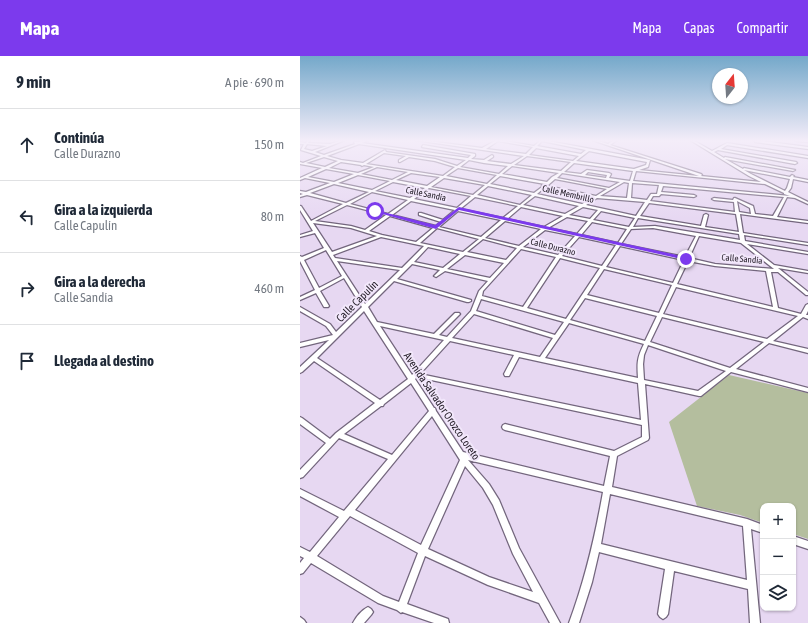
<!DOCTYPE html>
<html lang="es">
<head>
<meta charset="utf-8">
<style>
	:root { --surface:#fff; --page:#f2f2f3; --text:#1f2937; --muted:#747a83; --line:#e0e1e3; --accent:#7c3aed }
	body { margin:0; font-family:"Asap Condensed",sans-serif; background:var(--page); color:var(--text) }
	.controls { position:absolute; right:12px; bottom:12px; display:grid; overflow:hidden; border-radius:8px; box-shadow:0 1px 3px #0004 }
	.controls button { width:36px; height:36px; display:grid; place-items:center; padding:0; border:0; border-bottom:1px solid var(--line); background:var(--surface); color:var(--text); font:20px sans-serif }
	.compass { position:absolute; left:412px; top:12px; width:36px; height:36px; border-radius:50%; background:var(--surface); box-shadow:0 1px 3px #0004; rotate:17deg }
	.stop { position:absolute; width:12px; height:12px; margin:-9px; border:3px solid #7c3aed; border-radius:50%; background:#fff }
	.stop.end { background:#7c3aed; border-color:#fff; box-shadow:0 1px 4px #0008 }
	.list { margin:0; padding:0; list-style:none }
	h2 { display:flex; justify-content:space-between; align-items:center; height:52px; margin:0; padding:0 16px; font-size:17px }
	h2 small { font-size:13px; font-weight:400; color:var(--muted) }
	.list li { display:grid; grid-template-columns:26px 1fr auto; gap:12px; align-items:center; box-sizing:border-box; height:72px; padding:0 16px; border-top:1px solid var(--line) }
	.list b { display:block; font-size:15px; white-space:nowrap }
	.list p { margin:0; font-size:13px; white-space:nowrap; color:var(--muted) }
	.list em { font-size:13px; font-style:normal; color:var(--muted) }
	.icon { flex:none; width:22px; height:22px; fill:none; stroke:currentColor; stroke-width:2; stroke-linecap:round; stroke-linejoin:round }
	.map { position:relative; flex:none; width:508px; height:567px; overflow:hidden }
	header { display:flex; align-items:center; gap:24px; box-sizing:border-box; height:56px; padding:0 20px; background:var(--accent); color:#fff }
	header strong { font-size:19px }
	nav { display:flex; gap:22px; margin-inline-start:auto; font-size:14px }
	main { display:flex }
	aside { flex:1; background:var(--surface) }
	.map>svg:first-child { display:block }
	.green { fill:#b4be9e }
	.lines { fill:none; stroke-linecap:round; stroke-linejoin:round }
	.minor-casing { stroke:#73667d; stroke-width:2.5 }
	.minor { fill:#fff; fill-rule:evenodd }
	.route { fill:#7c3aed }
	.labels { text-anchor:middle; stroke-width:4; stroke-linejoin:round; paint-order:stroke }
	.far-street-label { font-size:9px; fill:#211b25; stroke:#f2e7fb }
	.street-label { font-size:11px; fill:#211b25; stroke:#f2e7fb }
</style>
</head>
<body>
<header>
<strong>Mapa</strong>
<nav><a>Mapa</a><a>Capas</a><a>Compartir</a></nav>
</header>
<main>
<aside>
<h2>9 min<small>A pie · 690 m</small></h2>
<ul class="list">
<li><svg class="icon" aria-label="ahead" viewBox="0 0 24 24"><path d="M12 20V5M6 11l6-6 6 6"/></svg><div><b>Continúa</b><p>Calle Durazno</p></div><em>150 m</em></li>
<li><svg class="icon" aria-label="left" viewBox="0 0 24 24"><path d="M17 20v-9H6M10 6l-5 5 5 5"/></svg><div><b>Gira a la izquierda</b><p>Calle Capulín</p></div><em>80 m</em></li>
<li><svg class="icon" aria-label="right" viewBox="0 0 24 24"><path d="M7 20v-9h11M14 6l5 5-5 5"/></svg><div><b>Gira a la derecha</b><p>Calle Sandía</p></div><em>460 m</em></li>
<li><svg class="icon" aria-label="arrive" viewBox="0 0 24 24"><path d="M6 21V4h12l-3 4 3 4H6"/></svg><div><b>Llegada al destino</b></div></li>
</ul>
</aside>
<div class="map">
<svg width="508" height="567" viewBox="0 0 508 567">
	<rect width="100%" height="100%" fill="#e7d8f2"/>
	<path class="green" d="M429,319L508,337V483L493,478V450H463V467L440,459L397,450L369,366Z"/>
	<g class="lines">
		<defs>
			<path id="minor" d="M8,84H10L8,87L30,88L42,84H45L15,96L24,99L55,88L54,86C59,86 64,84 69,84L62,87L168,102L171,99L122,91L123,89L175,98V100L171,103L184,104L192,99L193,100V101L187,105L211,108L224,100L115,84H121L182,92L195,85V84H200L234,90L240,85L238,84H243L350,104L348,111L339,114L399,120L292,84H296L308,88L314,84H317L310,89L401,118L402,119L401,120L461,126L449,120L390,84H393L412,95L427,87L508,100V102L427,89L421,93L496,106L497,107L495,108L418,94L414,96L424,102L425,101L495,114L493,115L425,103L443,113L444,112L490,121L492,119L494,120L493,121L508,124V126L493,123L491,132L488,136L508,146V148L495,142L487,141L477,161L508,165V167L440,158L443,177L508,187V189L444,179L445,185L508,196V198L447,188L474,209L508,215V217L478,212L508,236V239H506L478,216H471L478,252L501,258L506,249L508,248V255L506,259H508V263L503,261L473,285L508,293V297L469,287L436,313L508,332V336L431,316L401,340H399L345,328L349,382L348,384L317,400L312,431L447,463L463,469V477L451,473L460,567H450L448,533L374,515L368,558L366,561L363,563L360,561L358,558L365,513L299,496L292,526L279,567H269C285,524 295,481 303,436L168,404L189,428L199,444L219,492L260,567H250L239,547L188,529L125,500L107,548L148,563L149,567H134L102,556L101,557L97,554L78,547L11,507L3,517L0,518V507L4,502L0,500V491L10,496L39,461L0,440V433L44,455L88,403L39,382L3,421L0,422V414L26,387L0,368V361L2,362L30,383L36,377L75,347L14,305L2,316L0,317V311L29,284L0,291V287L33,279L26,270L0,255V251L30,268L36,276L62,251L44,222L20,235L29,250L28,251H24L16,237L0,244V241L15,234L0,205V200L2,201L24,192L15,177L0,181V179L13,175L0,154V150H1L11,165L43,148L7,139L0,141V139L3,138L0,137V135L6,136L30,127L5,122L0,124V122L22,112L0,108V106L3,107L21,100L1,94L4,88H0V86L6,87ZM198,85L233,91L226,98L186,93ZM242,85L286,94L281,98L237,90ZM7,88L27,90L12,95L4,93ZM59,88L166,104L157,110L135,103L86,96L85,94L63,107L41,104L27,100ZM236,92L279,100L273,105L229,99ZM289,95L347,106L346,109L334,113L276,105ZM84,97L106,100L99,104V106H100L109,101L135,105L155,111L143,120L66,108ZM227,100L271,106L261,115L214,109ZM24,101L38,105L25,111L6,107ZM169,104L184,107L208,110L199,118L160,111ZM41,106L61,109L62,110L64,109L74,111L58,117L29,112ZM274,107L333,115L330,125L309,122L311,118L309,117L287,114L281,118L264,116ZM212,110L259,117L252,121L247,126L202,118ZM77,111L108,116L92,124L61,118ZM158,112L197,119L187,128L146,120ZM26,113L54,118L34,126L8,121ZM444,114L490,123L487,132L485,135L451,118ZM336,115L465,128L484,137V138L490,140L333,125ZM288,116L307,119L306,122L285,119ZM111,117L140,121L127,130L96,124ZM262,117L320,126L309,132L257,122ZM58,119L90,125L72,134L38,127ZM200,120L245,128L242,129V131L234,137L190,128ZM144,122L185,129L173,139L131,131ZM255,123L307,133L296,140L247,130ZM93,126L125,132L110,142L75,135ZM324,126L329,127L327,142L300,140ZM332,127L359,129L357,138H351L347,144L331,142ZM34,128L69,136L46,147L10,137ZM188,130L232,139L220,149L177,139ZM363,130L484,141L473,160L455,158L453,150L435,142H434L433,144L414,142L412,143L414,144L434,146L435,156L350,145L353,140H359L361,138L394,141L396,140L394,139L361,136ZM245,131L294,141L282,148L237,138ZM129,132L171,140L157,152L114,143ZM72,136L108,144L88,158L50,148ZM235,140L279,150L265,158L223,149ZM175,141L218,150L203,162L160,153ZM297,142L345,146L336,160L286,149ZM111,145L155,154L143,164L121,157H119V159L141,166L136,170L92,159ZM437,145L450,152L451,158L439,156ZM349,147L436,158L439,176L405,171L408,159L406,158L404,159L401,170L340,160ZM47,149L86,159L65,174L51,170L15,165ZM221,151L263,160L244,171L207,163ZM283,151L298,154L290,163L269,159ZM158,155L201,164L181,181L139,171ZM301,155L335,162L329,171L293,164ZM90,160L133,172L116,186L82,179L69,175ZM267,161L288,165L277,178L248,172ZM338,162L439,178L440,184L355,170L333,171ZM205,165L241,173L219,190L185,182ZM292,166L327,173L318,187L281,179ZM13,167L51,172L77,180L32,196ZM137,172L179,183L163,196L120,187ZM353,172L396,180L385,201L321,188L331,173ZM245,174L275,180L258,199L223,191ZM399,180L441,187L474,213L415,208L389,202ZM81,181L124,190L102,212L35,202L33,199ZM279,181L316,189L302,210L262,200ZM183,183L217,192L206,204L167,196ZM320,190L384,204L373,227L306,211ZM128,191L160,198L143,212L114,206ZM221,193L256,201L223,251L182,240L183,235ZM26,194L42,220L19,232L4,204ZM165,199L204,207L190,222L147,213ZM260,202L300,212L266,263L227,252ZM37,205L100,214L65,248ZM388,205L415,210L466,215L473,251L377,228ZM112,208L140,214L134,220L136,221L145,215L188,225L179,235L171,255L147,281L139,279L160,258L159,257H155L134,278L77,266L68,251L94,225L167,246H169L171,245V244L97,223ZM304,213L372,229L359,257L287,239ZM376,231L498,260L467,283L363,258ZM285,242L357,260L345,285L270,264ZM181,243L264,266L255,279L176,255ZM64,255L108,323L80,344L17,302ZM174,258L253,282L240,301L152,282ZM362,261L464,286L430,312L350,286ZM269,267L344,288C337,302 337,307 338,322L245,302ZM80,270L144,284L112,319ZM150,285L214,299L204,318L205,320H209L219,301L338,327L341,364L120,318ZM348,289L426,315L398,335L344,324L343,308L344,299ZM117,321L342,369V381L314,395L205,368L203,369L202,371L203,373L205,374L310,400L304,430L163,396L136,355L135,352H134L115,323ZM111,327L129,355L92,399L44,378L81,350H83L84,348ZM132,360L160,404L121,489L55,454ZM165,410L183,432L193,449L213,498L233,536L189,521L128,493ZM310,438L443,470L447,524L301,488ZM50,460L118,497L99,546L83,540L17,500Z
				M454,84L508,91V93L455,86Z
				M495,84H508V86L496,85Z
				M493,480L508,485V493L493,488Z
				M68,551L71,553L73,556L71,559L64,567H53C56,561 62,554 68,551Z
				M0,561L4,564L6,567H0Z"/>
		</defs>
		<use href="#minor" class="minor-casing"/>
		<use href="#minor" class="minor"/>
	</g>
	<linearGradient id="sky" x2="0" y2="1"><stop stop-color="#74a8ca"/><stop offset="0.52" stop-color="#f4edf9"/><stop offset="1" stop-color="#f4edf9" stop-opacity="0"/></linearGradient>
	<rect width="508" height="163" fill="url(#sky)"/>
	<path class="route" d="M159,151L386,201L389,203L386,204L159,154L136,173L72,155L75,154L135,169Z"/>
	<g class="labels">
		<g class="far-street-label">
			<text transform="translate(126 138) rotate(12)" y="3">Calle Sandía</text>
			<text transform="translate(268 138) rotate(13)" y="3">Calle Membrillo</text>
			<text transform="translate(253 191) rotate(14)" y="3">Calle Durazno</text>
			<text transform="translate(442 203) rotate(5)" y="3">Calle Sandía</text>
		</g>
		<g class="street-label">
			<text transform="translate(57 245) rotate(-45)" y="4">Calle Capulín</text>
			<text transform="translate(142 350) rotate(56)" y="4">Avenida Salvador Orozco Loreto</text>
		</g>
	</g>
</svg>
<div class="controls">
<button>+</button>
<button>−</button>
<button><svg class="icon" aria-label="layers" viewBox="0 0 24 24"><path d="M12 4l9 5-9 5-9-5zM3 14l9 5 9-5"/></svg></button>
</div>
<svg class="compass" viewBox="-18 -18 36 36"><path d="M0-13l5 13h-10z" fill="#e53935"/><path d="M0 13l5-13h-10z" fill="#747a83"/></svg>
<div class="stop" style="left:75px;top:155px"></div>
<div class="stop end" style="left:386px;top:203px"></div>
</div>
</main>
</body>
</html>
